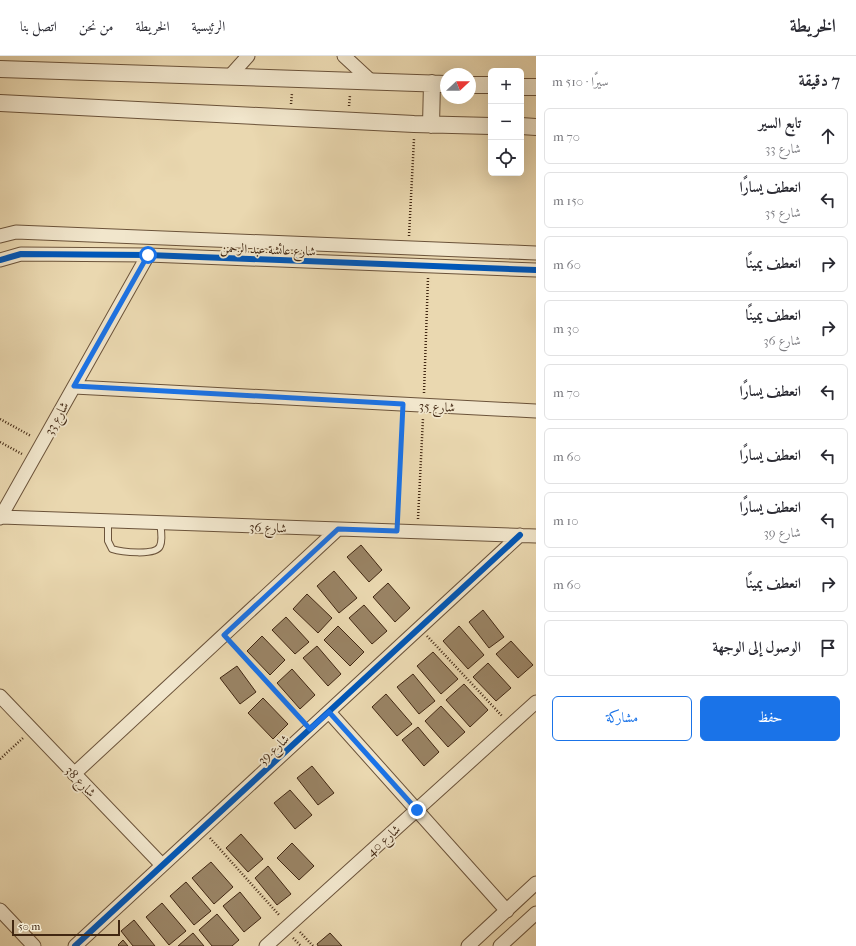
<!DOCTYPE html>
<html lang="ar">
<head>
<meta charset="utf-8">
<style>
	:root { --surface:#fff; --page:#f7f7f7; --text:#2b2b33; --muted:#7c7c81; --line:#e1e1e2; --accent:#1a73e8 }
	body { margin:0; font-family:"IM FELL French Canon",Amiri,serif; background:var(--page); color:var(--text); direction:rtl }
	.controls { position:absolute; right:12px; top:12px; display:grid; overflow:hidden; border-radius:6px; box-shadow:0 4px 16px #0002 }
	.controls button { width:36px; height:36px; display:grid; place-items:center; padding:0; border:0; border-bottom:1px solid var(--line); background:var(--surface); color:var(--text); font:20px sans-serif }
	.compass { position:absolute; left:440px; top:12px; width:36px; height:36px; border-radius:50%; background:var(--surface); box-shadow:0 4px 16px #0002; rotate:68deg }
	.scale { position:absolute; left:12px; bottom:10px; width:108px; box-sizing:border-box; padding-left:4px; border:2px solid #412712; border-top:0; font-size:11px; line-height:14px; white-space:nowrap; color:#412712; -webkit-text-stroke:3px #f1e6cc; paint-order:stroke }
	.stop { position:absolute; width:12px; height:12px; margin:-9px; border:3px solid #1a73e8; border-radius:50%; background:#fff }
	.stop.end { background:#1a73e8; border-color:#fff; box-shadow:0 1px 4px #0008 }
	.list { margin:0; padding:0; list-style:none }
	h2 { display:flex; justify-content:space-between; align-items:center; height:52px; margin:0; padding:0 16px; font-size:17px }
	h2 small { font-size:13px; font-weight:400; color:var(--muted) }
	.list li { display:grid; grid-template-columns:26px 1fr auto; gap:12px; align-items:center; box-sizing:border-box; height:56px; margin:0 8px 8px; padding:0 8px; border:1px solid var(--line); border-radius:6px }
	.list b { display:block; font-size:15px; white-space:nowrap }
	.list p { margin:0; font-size:13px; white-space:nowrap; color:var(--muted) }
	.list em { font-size:13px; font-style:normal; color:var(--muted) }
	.actions { display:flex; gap:8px; padding:12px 16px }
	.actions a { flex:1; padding:9px 0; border:1px solid var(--accent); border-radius:6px; text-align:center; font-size:14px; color:var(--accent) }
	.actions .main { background:var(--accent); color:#fff }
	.icon { flex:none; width:22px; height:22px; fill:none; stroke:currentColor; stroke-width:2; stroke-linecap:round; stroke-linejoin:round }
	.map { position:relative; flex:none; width:536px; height:890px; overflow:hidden; direction:ltr }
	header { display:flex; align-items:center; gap:24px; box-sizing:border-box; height:56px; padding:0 20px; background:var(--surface); border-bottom:1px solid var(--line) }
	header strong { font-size:19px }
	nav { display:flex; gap:22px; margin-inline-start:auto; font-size:14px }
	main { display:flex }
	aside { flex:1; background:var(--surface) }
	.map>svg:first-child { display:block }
	.building { fill:#998364; stroke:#412712 }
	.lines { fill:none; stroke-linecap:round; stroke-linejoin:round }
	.service-casing { stroke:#6b533a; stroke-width:8 }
	.minor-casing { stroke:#6b533a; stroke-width:15 }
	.tertiary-casing { stroke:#6b533a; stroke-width:18 }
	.path { stroke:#412712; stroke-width:2.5; stroke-dasharray:1 2; stroke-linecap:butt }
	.service { stroke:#f1e6cc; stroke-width:6 }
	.minor { stroke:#f1e6cc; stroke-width:13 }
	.tertiary { stroke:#f1e6cc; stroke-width:16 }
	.cycleway-casing { stroke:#f1e6cc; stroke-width:8 }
	.cycleway { stroke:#0057b8; stroke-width:6 }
	.route { stroke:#1a73e8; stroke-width:5 }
	.labels { text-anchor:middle; stroke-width:3.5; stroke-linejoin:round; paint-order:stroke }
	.street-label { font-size:13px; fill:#412712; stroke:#f1e6cc }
</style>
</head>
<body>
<header>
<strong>الخريطة</strong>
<nav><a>الرئيسية</a><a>الخريطة</a><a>من نحن</a><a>اتصل بنا</a></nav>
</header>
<main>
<aside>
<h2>7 دقيقة<small>سيرًا · 510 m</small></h2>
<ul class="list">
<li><svg class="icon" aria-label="ahead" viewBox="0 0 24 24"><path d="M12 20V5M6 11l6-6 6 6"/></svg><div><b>تابع السير</b><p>شارع 33</p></div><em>70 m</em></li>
<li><svg class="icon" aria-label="left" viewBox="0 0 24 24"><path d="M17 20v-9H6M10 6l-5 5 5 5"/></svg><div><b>انعطف يسارًا</b><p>شارع 35</p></div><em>150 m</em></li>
<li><svg class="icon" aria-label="right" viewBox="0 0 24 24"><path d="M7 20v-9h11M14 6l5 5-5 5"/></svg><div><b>انعطف يمينًا</b></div><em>60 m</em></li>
<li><svg class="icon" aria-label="right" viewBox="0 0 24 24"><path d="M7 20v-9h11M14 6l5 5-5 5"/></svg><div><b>انعطف يمينًا</b><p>شارع 36</p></div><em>30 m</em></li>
<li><svg class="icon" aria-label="left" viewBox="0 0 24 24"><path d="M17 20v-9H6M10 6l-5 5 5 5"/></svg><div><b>انعطف يسارًا</b></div><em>70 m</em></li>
<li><svg class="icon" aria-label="left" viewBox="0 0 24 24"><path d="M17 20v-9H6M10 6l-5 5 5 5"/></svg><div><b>انعطف يسارًا</b></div><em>60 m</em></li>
<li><svg class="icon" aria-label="left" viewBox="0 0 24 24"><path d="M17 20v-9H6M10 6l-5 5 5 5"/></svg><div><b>انعطف يسارًا</b><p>شارع 39</p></div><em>10 m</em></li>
<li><svg class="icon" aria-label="right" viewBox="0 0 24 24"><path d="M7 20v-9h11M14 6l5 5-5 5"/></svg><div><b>انعطف يمينًا</b></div><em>60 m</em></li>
<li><svg class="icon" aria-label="arrive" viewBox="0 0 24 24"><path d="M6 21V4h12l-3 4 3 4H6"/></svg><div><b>الوصول إلى الوجهة</b></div></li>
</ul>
<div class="actions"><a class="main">حفظ</a><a>مشاركة</a></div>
</aside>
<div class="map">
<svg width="536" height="890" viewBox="0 0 536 890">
	<rect width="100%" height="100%" fill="#ead8b0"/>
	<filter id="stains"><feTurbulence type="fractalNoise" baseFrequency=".005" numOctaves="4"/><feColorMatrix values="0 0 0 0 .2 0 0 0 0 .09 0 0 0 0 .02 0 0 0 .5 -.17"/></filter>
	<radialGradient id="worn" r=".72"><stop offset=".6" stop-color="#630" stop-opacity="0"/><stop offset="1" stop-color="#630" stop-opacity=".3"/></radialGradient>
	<path class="building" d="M361,489L382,514L369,526L347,501Z
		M334,515L357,542L339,557L317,530Z
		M388,527L410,552L395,566L373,541Z
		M307,538L332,562L318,577L293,553Z
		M364,549L387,575L372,588L349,562Z
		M483,554L504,581L489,592L469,566Z
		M286,561L309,586L295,598L272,574Z
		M338,570L364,596L350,610L324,584Z
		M459,570L484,599L468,613L443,585Z
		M262,580L285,604L270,619L247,595Z
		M511,585L533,609L518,622L496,598Z
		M317,590L341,618L328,630L303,602Z
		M433,596L458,623L441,638L417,610Z
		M488,607L511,632L496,645L473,621Z
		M237,610L256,636L240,648L220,622Z
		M292,613L315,639L300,653L277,627Z
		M413,618L435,645L419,658L397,631Z
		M464,628L488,654L470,671L446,644Z
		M386,638L412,668L397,680L372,651Z
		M263,642L288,668L273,683L248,657Z
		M441,650L465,676L448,691L425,665Z
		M418,671L439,696L424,710L402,684Z
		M312,710L334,737L318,749L297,722Z
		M290,734L312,759L295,773L274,747Z
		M241,778L263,803L248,816L226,792Z
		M292,787L314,810L299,824L277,802Z
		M211,806L233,831L214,848L192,822Z
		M268,810L291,838L277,849L255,822Z
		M186,826L211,855L194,869L170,840Z
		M240,836L261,862L244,876L223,850Z
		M162,847L186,875L169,889L146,861Z
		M217,858L239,884L232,890H212L199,874Z
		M134,864L155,890H133L121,875Z
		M193,877L204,890H178Z
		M330,877L342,890H318L317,888Z
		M123,884L128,890H119L118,889Z"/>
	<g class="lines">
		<defs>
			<path id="service" d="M108,466V485L112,493C121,496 156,500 160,490C163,483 161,474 160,467"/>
			<path id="minor" d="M344,0L371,25
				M230,20L248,0
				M0,180L16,176L536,197
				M0,204L21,198L148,199L536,214
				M74,331L536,355
				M1,461L536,480
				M0,462L148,199
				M0,640L162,809
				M329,656L507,855
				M74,718L338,473
				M0,854L34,890
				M75,890L520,479
				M266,890L536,646
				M468,890L536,827
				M500,890L536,857"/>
			<path id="tertiary" d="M0,13L446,28
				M470,29H491
				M521,31H536
				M0,47L414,68L491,70
				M431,69L432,27
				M521,70L536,71"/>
		</defs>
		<use href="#service" class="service-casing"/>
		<use href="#minor" class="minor-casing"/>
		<use href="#tertiary" class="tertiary-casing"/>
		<path class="path" d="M291,48L292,37
			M349,50L350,39
			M409,180L414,83
			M424,337L428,222
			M0,363L31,380
			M0,386L22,398
			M398,463L402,360
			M418,463L423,362
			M427,580L502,660
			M232,588L302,664
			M0,703L23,682
			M210,782L280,860
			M300,876L313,890
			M293,882L301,890"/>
		<use href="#service" class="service"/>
		<use href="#minor" class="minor"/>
		<use href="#tertiary" class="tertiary"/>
		<defs>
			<path id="cycleway" d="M0,204L21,198L148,199L536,214
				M75,890L520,479"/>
		</defs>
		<use href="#cycleway" class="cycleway-casing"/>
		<use href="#cycleway" class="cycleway"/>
	</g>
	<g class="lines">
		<path class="route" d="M148,199L74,330L403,348L397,475L338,473L224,579L310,673L329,656L417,754"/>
	</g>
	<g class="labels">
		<g class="street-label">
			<text transform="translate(268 193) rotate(2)" y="5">شارع عائشة عبد الرحمن</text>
			<text transform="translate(437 350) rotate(3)" y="5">شارع 35</text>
			<text transform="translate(56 362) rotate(-61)" y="5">شارع 33</text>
			<text transform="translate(268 471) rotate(2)" y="5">شارع 36</text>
			<text transform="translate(273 693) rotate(-43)" y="5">شارع 39</text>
			<text transform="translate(81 725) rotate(46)" y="5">شارع 38</text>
			<text transform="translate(383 784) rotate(-42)" y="5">شارع 40</text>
		</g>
	</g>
	<rect width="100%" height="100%" filter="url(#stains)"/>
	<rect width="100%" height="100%" fill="url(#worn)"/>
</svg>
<div class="controls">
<button>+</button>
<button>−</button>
<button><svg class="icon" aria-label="locate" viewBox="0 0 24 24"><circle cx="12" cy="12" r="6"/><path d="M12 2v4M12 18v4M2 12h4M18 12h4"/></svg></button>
</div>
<svg class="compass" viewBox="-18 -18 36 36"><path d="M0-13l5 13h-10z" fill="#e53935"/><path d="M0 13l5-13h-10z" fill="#7c7c81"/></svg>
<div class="scale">50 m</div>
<div class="stop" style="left:148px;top:199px"></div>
<div class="stop end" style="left:417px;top:754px"></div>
</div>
</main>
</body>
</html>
